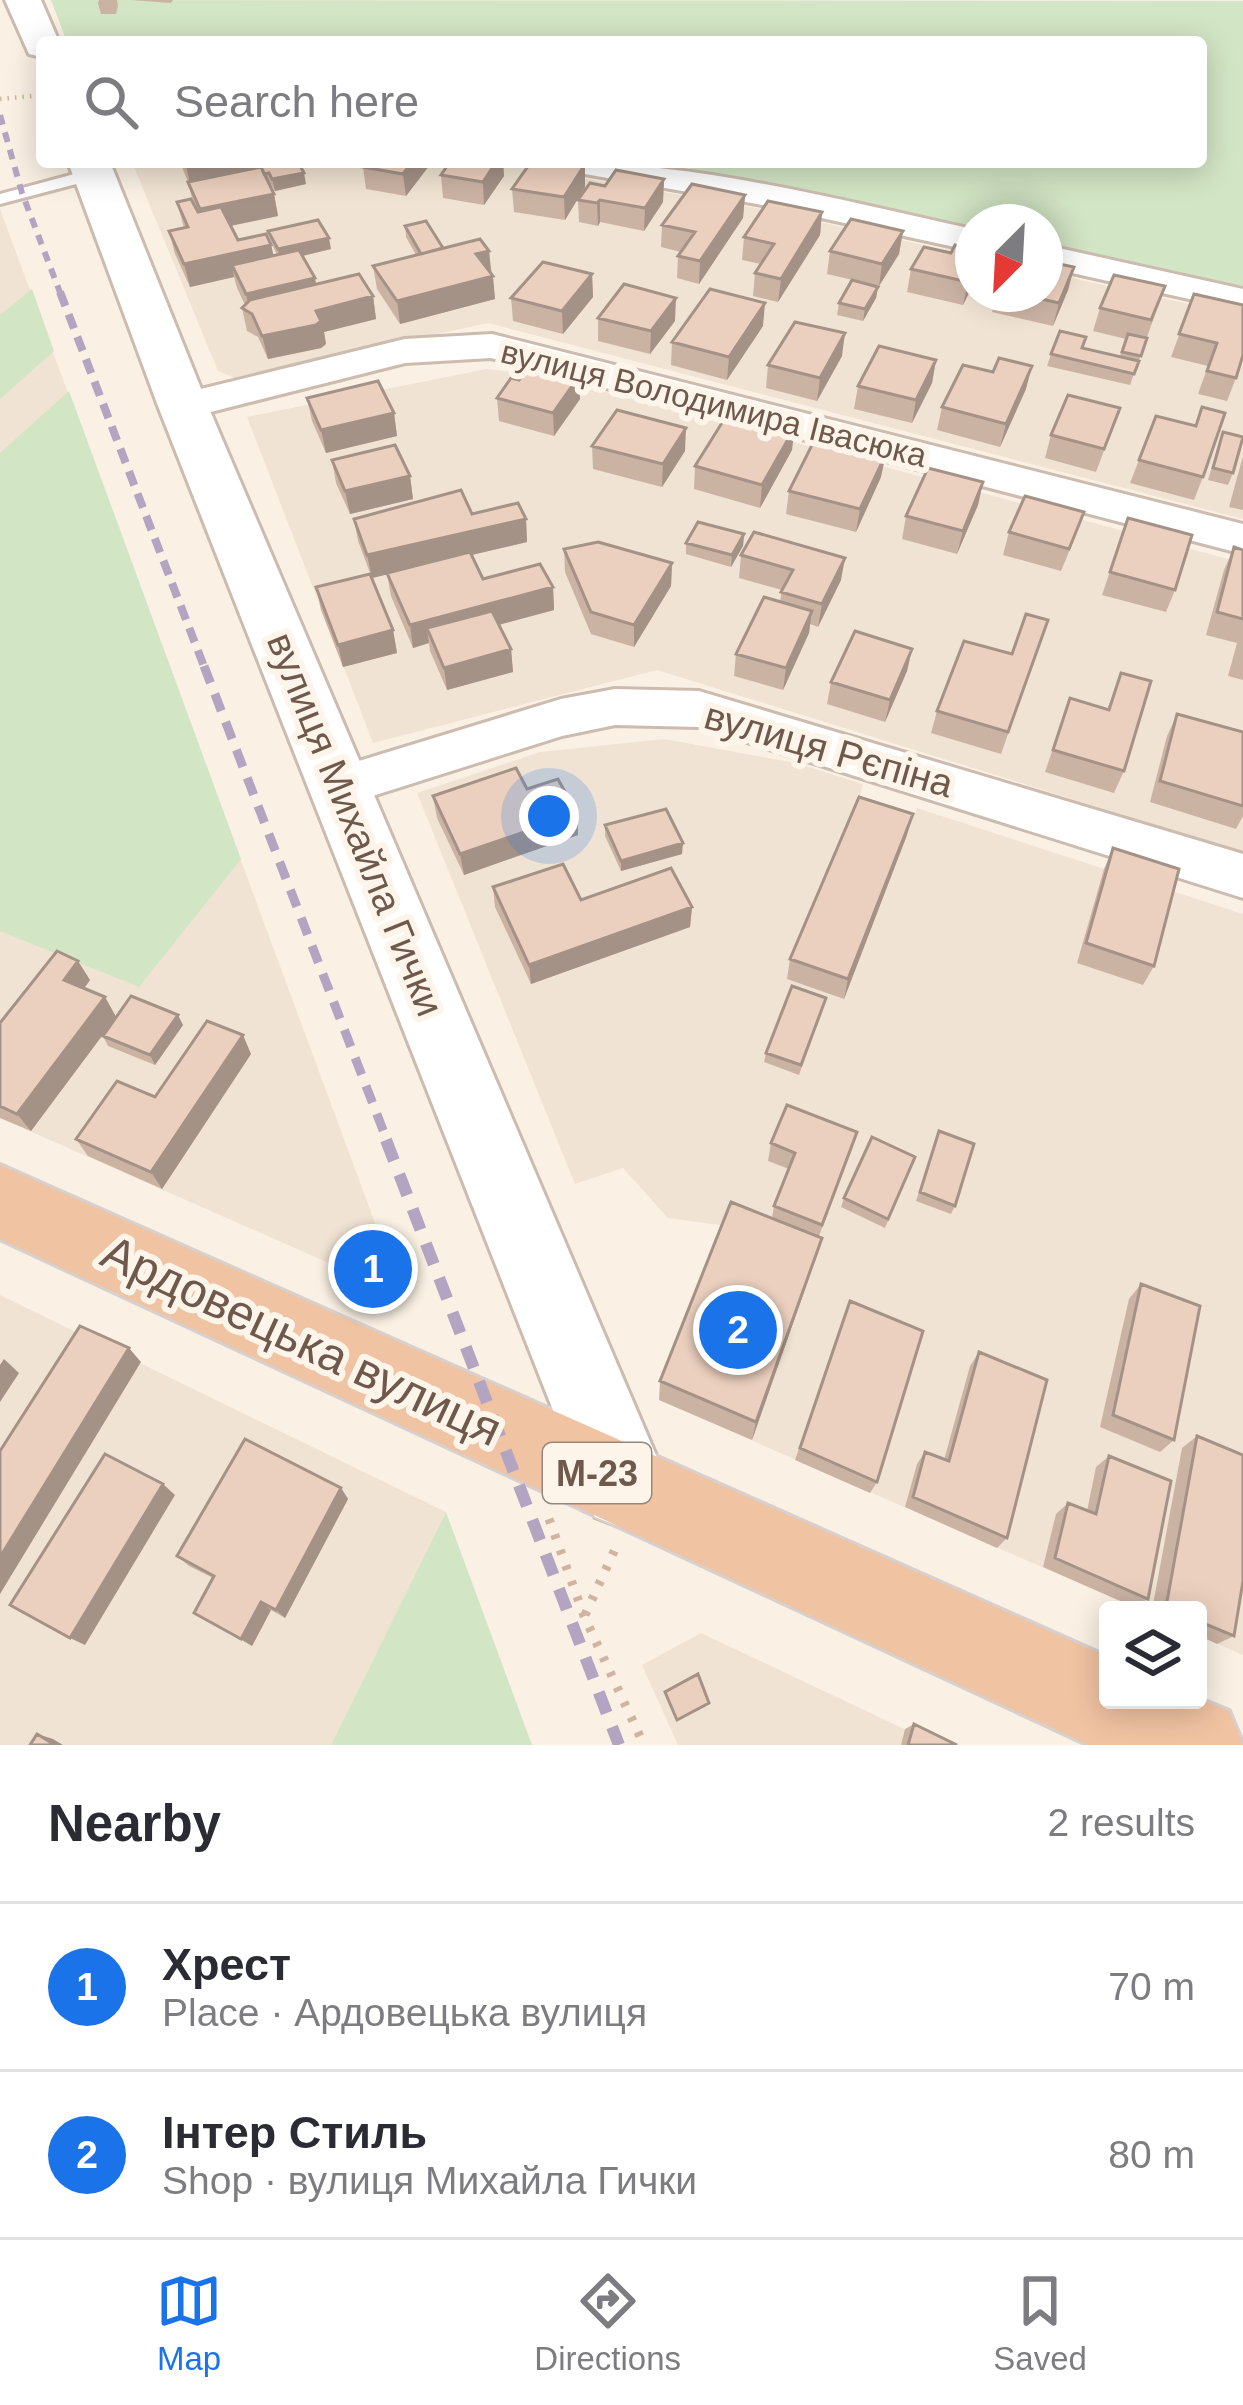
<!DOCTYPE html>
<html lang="en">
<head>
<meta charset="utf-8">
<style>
	:root { --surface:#fff; --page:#f2f2f3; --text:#2b2b33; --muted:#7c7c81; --line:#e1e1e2; --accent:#1a73e8 }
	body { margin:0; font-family:Helvetica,sans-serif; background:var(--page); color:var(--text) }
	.controls { position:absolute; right:36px; bottom:36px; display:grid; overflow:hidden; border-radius:12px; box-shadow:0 6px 30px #0003 }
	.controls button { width:108px; height:108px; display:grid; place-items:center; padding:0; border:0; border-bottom:3px solid var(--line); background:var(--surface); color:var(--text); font:60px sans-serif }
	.compass { position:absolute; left:955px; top:204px; width:108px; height:108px; border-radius:50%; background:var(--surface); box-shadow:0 6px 30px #0003; rotate:204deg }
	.you { position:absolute; left:549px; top:816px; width:42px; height:42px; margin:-30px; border:9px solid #fff; border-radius:50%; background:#1a73e8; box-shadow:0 0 0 18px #1a73e833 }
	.badge { display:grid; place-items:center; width:78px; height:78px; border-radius:50%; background:var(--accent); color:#fff; font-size:39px; font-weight:700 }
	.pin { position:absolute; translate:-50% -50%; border:6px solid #fff; box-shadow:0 3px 12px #0006 }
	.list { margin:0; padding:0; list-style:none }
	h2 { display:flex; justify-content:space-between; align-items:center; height:156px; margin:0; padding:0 48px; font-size:51px }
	h2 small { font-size:39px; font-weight:400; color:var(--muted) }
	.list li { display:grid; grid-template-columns:78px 1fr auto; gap:36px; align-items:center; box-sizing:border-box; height:168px; padding:0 48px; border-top:3px solid var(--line) }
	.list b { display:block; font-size:45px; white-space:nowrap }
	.list p { margin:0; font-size:39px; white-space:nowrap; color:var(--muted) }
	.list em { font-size:39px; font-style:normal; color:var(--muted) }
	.icon { flex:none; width:66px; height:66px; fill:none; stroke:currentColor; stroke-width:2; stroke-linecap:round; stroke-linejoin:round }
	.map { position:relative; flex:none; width:1243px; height:1745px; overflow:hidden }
	.search { position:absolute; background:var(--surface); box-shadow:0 6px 30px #0003; left:36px; right:36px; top:36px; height:132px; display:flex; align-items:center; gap:30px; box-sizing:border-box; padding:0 42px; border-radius:12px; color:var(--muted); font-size:45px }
	.sheet { height:492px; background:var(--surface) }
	nav { display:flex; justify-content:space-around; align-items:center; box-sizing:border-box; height:168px; border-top:3px solid var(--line); background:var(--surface); font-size:33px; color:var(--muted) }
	nav a { display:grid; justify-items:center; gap:6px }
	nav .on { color:var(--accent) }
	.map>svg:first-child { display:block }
	.residential { fill:#f0e3d3 }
	.green { fill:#d2e5c4 }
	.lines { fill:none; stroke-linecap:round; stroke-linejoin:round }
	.service-casing { stroke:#ccbbaf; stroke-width:6 }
	.minor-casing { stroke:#ccbbaf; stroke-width:6 }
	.tertiary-casing { stroke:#ccbbaf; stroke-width:6 }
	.trunk-casing { stroke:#d7d0cd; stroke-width:6 }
	.path-far1 { stroke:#d1b3a2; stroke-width:4.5; stroke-dasharray:1.5 6; stroke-linecap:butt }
	.path { stroke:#d1b3a2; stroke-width:9; stroke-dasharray:4.5 12; stroke-linecap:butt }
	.service { fill:#fff; fill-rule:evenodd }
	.minor { fill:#fff; fill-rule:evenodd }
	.tertiary { fill:#fff; fill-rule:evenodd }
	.trunk { fill:#f0c3a2; fill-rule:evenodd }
	.rail-far3 { stroke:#b3a4c2; stroke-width:6; stroke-dasharray:10 8; stroke-linecap:butt }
	.rail-far2 { stroke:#b3a4c2; stroke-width:8; stroke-dasharray:15 9; stroke-linecap:butt }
	.rail-far1 { stroke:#b3a4c2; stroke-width:9; stroke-dasharray:18 12; stroke-linecap:butt }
	.rail { stroke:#b3a4c2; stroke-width:12; stroke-dasharray:22 15; stroke-linecap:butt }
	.wall { fill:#cbb3a4 }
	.shaded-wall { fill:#a59286 }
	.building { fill:#ecd0bf; stroke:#a59286; stroke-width:3 }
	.labels { text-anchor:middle; stroke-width:12; stroke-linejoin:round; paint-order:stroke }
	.far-street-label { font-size:33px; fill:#6f584c; stroke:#fdf5ea }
	.shield { fill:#fdf5ea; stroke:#9a877b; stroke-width:3 }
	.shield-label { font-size:36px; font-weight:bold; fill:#6f584c }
	.street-label { font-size:39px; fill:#6f584c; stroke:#fdf5ea }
	.near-street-label { font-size:48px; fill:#6f584c; stroke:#fdf5ea }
</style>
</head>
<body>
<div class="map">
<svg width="1243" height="1745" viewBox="0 0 1243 1745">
	<rect width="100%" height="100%" fill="#faf1e4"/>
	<path class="residential" d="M132,162H487L757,208L973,256V294H1045V272L1243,316V519L488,323L235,378L218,371Z
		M0,209L381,1239L331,1264L0,1118Z
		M486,369L547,376L1243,563V852L657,670L373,743L247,417Z
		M664,739L796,763L863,784L855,818L906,835L917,808L1243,914V1655L1198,1635V1610H1140L659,1400L727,1226L668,1218L623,1168L575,1184L417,793L540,752Z
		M0,1295L446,1512L331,1745H0Z
		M701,1633L938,1745H678L642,1665Z"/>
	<path class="green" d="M51,0L1243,1V286L1045,245V222H973V231L688,171L693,162H1201V42H67Z
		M32,289L54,351L0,399V315Z
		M69,391L241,859L139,987L0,931V453Z
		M446,1512L532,1745H331Z"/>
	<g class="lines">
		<defs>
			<path id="service" d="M93,169L102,174L99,178L0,204V194Z"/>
			<path id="minor" d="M556,162C698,162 835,199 973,229V251L757,204L573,172L561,169Z
				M1045,245L1243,289V311L1045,267Z
				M492,334L1243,524V554L491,358L405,363L183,419L168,415L162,406L168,397L405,339Z
				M615,689L699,691L1243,854V898L699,727L615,725L562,736L341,806L323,800L315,786L323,772L561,699Z"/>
			<path id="tertiary" d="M5,0H41L59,42H42V57L29,54Z
				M68,162H110L208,406L669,1486L657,1517L626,1529L595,1517L158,406Z"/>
			<path id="trunk" d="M0,1165L1108,1657V1700L1198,1698L1229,1711L1243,1745H1089L0,1239Z"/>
		</defs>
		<use href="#service" class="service-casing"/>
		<use href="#minor" class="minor-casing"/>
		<use href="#tertiary" class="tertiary-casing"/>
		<use href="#trunk" class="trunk-casing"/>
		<path class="path-far1" d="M0,99L42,95"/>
		<path class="path" d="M549,1519L584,1616L644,1745
			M585,1615L616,1547"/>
		<use href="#service" class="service"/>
		<use href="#minor" class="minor"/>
		<use href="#tertiary" class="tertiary"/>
		<use href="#trunk" class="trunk"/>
		<path class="rail-far3" d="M0,115L22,193L61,295"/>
		<path class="rail-far2" d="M60,292L205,669"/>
		<path class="rail-far1" d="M204,666L388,1143"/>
		<path class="rail" d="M386,1140L619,1745"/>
	</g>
	<path class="wall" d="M99,0H117L118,6L116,14H101L98,3Z
		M131,0H173L171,3Z
		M180,162H248L249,167L306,184L275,191L271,184L269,185L274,194L278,216L231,226L238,240L271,245L274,256L277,255L271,242L268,231L331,249L303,256L316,284L373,296L376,319L324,332L326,344L321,348L268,359L258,337L247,331L242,308L245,305L237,288L234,277L190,287L175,254L169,231L184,228L177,202H193L188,182Z
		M367,162H432L406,196L366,189L363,167Z
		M450,162H503L504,176L484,205L443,198L441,175Z
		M664,179L663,202L644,231L600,222L598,226L579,222L578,200L605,186Z
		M585,187L565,220L514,212L512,189Z
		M745,195L743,218L699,284L677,278L678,256L681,252L661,247L662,225Z
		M822,212L820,235L778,302L753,296L755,273L761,264L742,260L744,237Z
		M405,226L443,248L489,251L495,299L400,324L377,289L373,266L416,255L406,237Z
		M903,231L899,254L879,286L827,274L830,251Z
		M951,253L973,285L963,305L907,292L911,269Z
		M1074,267L1068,290L1053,326L992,312L996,294H1045Z
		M592,274L593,297L563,334L513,321L511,298Z
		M878,287L876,298L863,321L837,315L839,303Z
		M1194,294L1236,378L1227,401L1198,394L1208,366L1171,357Z
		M1100,308L1157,309L1130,385L1047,366L1051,354L1120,356L1126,339L1093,331Z
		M598,318L675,321L650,354L598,341Z
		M763,326L727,380L671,365L672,342Z
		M842,356L817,401L766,388L768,365Z
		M936,360L932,383L912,423L854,409L858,386Z
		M1026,389L1000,447L937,430L942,407Z
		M307,398L394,413L397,436L326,453L312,421Z
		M497,398L580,399L554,436L499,421Z
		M1120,408L1096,472L1045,458L1051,435Z
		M1156,416L1203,477L1194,500L1130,483Z
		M1223,432L1233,473L1228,485L1208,480Z
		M592,446L685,451L662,487L593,469Z
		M792,450L760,508L694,489L695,466Z
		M1243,456V510L1229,507Z
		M332,460L410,476L413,499L350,514L336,483Z
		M881,477L856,532L786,514L789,491Z
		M983,482L978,505L957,554L902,539L906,516Z
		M472,514L526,519L527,542L472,555L483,579L553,587L554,610L499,625L511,649L513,672L447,690L430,651L429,643L413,648L391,596L387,574L372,578L358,541L354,519Z
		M1128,518L1175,590L1166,612L1102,595Z
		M1009,532L1076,535L1061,571L1003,555Z
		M744,534L743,546L731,567L686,554V543Z
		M1234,547L1243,550V680L1228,676L1237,643L1206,635L1224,570Z
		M564,549L672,563L671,586L634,647L591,634L565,572Z
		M741,555L841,580L818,627L810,624L809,633L783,690L734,676L736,654L780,602L782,590L739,578Z
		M316,587L393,630L397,653L343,667L321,610Z
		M1048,620L1001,754L931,733L937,711L1012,654Z
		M912,649L907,671L885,722L827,704L831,682Z
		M1121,673L1124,771L1114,793L1045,772L1070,698L1107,710Z
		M1177,714L1243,732V816L1236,829L1150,802L1167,736Z
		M527,789L577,814L578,835L464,875L437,818L433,796Z
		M605,825L682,854L621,871L605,836Z
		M907,835L844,999L787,979L790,959Z
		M1113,848L1154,966L1143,985L1077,963L1104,869Z
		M493,887L581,900L692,907L690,927L531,984L495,907Z
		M90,980L84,988L105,997L116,1017L31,1131L0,1118V1023Z
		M826,998L799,1075L764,1062L766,1053Z
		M183,1025L155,1065L108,1046L103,1036Z
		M251,1054L162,1189L88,1156L76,1139Z
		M936,1140L955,1206L951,1214L916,1201Z
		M771,1143L852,1149L819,1236L822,1238L815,1260L752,1440L659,1400L660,1381L772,1218L774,1206L789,1169L768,1161Z
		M915,1157L885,1228L841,1207L844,1198Z
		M1141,1284L1174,1440L1160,1452L1100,1427L1129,1299Z
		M850,1301L877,1482L870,1493L795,1460Z
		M979,1352L1007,1538L997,1548L905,1507L917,1464L925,1452L944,1460L970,1366Z
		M1197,1436L1234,1636L1217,1644L1198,1635V1610H1152L1182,1448Z
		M1109,1456L1148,1599L1134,1607L1043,1567L1056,1514L1068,1503L1087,1511L1096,1467Z
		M341,1488L348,1499L285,1618L271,1610L252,1646L194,1613L213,1578L189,1566L177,1556Z
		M914,1724L957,1745H901L905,1729Z"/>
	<path class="shaded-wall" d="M203,162H248L251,176L191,188L186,165Z
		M412,162H432L406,196L403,174Z
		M496,162H503L504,176L484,205L483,182Z
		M585,164V187L565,220L564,197Z
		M304,173L306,184L275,191L272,179Z
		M664,179L663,202L644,231L645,208Z
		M274,194L278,216L205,231L200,209Z
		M745,195L743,218L699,284L700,261Z
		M600,200V222L598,226L597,203Z
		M822,212L820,235L778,302L781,279Z
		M903,231L899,254L879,286L882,264Z
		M329,238L331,249L280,261L278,249Z
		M271,245L276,267L232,265L234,277L190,287L184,264Z
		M489,251L491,273L476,254Z
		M1074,267L1068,290L1053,326L1059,303Z
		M973,272V285L963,305L968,282Z
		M592,274L593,297L563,334L562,311Z
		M493,276L495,299L400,324L397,301Z
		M315,278L319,300L250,313L246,294Z
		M878,287L876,298L863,321L865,309Z
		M373,296L376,319L324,332L326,344L321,348L268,359L262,336L316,311Z
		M676,298L675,321L650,354L651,331Z
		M765,303L763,326L727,380L729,357Z
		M845,333L842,356L817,401L820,378Z
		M936,360L932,383L912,423L916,400Z
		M1032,366L1026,389L1000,447L1006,424Z
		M579,376L580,399L554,436L553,413Z
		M394,413L397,436L326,453L321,430Z
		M795,427L792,450L760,508L762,485Z
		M686,428L685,451L662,487L663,464Z
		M886,454L881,477L856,532L860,509Z
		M410,476L413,499L350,514L345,491Z
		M983,482L978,505L957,554L963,531Z
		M526,519L527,542L372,578L367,555Z
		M744,534L743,546L731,567L732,555Z
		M845,558L841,580L818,627L822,604Z
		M672,563L671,586L634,647V625Z
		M553,587L554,610L433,642L427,628L429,643L413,648L410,625Z
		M812,611L809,633L783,690L786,668Z
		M393,630L397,653L343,667L338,645Z
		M511,649L513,672L447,690L444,668Z
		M912,649L907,671L885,722L890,700Z
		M577,814L578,835L464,875L460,854Z
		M913,814L907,835L844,999L848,979Z
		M683,843L682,854L621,871V861Z
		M692,907L690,927L531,984L529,965Z
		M78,961L90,980L76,1000L64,980Z
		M105,997L116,1017L31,1131L17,1114Z
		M178,1015L183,1025L155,1065L150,1055Z
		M243,1035L251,1054L162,1189L151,1172Z
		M822,1238L815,1260L752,1440L756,1422Z
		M129,1348L141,1362L0,1594V1557Z
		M4,1359L19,1373L0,1402V1365Z
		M163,1484L175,1495L85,1645L70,1638Z
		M341,1488L348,1499L285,1618L276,1610Z
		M261,1602L271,1610L252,1646L241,1639Z
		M37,1734L53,1739L63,1745H55Z"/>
	<path class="building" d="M274,162H298L304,173L272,179L269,173L264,174L261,167L251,169L249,167Z
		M367,162H412L403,174L363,167Z
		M450,162H496L483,182L441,175Z
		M531,162H571L585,164L564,197L512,189Z
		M261,167L274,194L200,209L188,182Z
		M616,170L664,179L645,208L600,200L597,203L578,200L590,183L605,186Z
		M692,184L745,195L700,261L678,256L695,232L662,225Z
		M191,199L198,212L221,207L238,240L266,234L271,245L184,264L169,231L188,227L177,202Z
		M768,201L822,212L781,279L755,273L774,244L744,237Z
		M851,219L903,231L882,264L830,251Z
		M318,220L329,238L278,249L268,231Z
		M426,221L443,248L421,254L405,226Z
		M480,239L489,251L476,254L493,276L397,301L373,266Z
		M955,245L973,249V272L968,282L911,269L924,247L951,253Z
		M299,250L315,278L246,294L232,265Z
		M1045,261L1074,267L1059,303L1020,294H1045Z
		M543,262L592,274L562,311L511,298Z
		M359,274L373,296L316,311L321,321L316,325L262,336L252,314L242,308L250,300Z
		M1114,275L1165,286L1151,320L1100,308Z
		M852,280L878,287L865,309L839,303Z
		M624,284L676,298L651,331L598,318Z
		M710,289L765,303L729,357L672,342Z
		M1194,294L1243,305V355L1236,378L1207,371L1217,343L1179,334Z
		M795,322L845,333L820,378L768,365Z
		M1060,331L1086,337L1082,348L1139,361L1134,374L1051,354Z
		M1128,334L1147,338L1141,356L1122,352Z
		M879,346L936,360L916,400L858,386Z
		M999,358L1032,366L1006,424L942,407L963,365L993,372Z
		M531,364L579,376L553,413L497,398L511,378L519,380Z
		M378,381L394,413L321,430L307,398Z
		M1068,395L1120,408L1104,449L1051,435Z
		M1202,407L1225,413L1203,477L1139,460L1156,416L1196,426Z
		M617,410L686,428L663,464L592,446Z
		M730,410L795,427L762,485L695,466Z
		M1223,432L1243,437L1233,473L1213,468Z
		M816,437L886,454L860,509L789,491Z
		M395,445L410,476L345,491L332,460Z
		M928,468L983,482L963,531L906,516Z
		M461,490L472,514L518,503L526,519L367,555L354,519Z
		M1025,496L1084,512L1069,549L1009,532Z
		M1128,518L1192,535L1175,590L1110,572Z
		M698,522L744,534L732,555L686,543Z
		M754,532L845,558L822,604L781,592L793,570L741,555Z
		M598,542L672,563L634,625L591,612L564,549Z
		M1234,547L1243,550V619L1217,612Z
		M470,552L483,579L540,564L553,587L410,625L387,573Z
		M370,574L393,630L338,645L316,587Z
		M764,597L812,611L786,668L736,654Z
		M492,611L511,649L444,668L427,628Z
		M1026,614L1048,620L1008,732L937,711L964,641L1012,654Z
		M855,631L912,649L890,700L831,682Z
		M1121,673L1151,681L1124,771L1053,750L1070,698L1109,710Z
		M1177,714L1243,732V806L1160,781Z
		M516,768L527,789L558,779L577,814L460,854L433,796Z
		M859,797L913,814L848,979L790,959Z
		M666,809L683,843L621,861L605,825Z
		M1113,848L1179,869L1154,966L1086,943Z
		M563,864L581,900L671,868L692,907L529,965L493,887Z
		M57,951L78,961L64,980L105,997L17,1114L0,1106V1023Z
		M792,986L826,998L801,1065L766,1053Z
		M131,996L178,1015L150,1055L103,1036Z
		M207,1021L243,1035L151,1172L76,1139L117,1081L155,1097Z
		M787,1105L857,1132L822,1225L774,1206L795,1153L771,1143Z
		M939,1131L974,1144L955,1206L920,1192Z
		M872,1137L915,1157L888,1219L844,1198Z
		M731,1202L822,1238L756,1422L660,1381Z
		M1141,1284L1200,1306L1174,1440L1113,1415Z
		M850,1301L923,1331L877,1482L800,1448Z
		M80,1326L129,1348L0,1557V1451Z
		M979,1352L1047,1380L1007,1538L913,1497L925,1452L949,1461Z
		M1197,1436L1243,1455V1581L1234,1636L1198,1621V1610H1173L1166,1607Z
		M245,1439L341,1488L276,1610L261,1602L241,1639L194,1613L214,1576L177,1556Z
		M105,1454L163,1484L70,1638L10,1605Z
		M1109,1456L1171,1481L1148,1599L1055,1558L1068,1503L1096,1514Z
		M698,1674L709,1703L677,1720L665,1692Z
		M914,1724L957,1745H908Z
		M37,1734L55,1745H30Z"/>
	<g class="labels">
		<g class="far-street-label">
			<text transform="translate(714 403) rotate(14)" y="12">вулиця Володимира Івасюка</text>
		</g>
		<rect class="shield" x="543" y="1443" width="108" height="60" rx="9"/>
		<g class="shield-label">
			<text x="597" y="1486">М-23</text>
		</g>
		<g class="street-label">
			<text transform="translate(829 749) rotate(16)" y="14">вулиця Рєпіна</text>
			<text transform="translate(356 824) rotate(68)" y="14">вулиця Михайла Гички</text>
		</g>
		<g class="near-street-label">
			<text transform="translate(302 1340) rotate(25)" y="17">Ардовецька вулиця</text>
		</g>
	</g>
</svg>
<div class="controls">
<button><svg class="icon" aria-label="layers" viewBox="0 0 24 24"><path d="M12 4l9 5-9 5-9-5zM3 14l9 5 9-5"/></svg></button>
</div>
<svg class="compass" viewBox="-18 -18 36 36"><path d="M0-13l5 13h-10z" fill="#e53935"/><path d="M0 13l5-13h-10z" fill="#7c7c81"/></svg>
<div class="you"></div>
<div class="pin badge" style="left:373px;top:1269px">1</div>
<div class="pin badge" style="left:738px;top:1330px">2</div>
<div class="search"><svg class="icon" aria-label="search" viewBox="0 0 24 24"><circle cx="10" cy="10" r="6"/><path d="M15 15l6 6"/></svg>Search here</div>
</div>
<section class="sheet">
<h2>Nearby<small>2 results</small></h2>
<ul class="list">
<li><span class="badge">1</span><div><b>Хрест</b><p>Place · Ардовецька вулиця</p></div><em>70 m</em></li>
<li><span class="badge">2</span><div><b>Інтер Стиль</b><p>Shop · вулиця Михайла Гички</p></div><em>80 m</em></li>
</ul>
</section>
<nav>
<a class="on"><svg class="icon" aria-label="map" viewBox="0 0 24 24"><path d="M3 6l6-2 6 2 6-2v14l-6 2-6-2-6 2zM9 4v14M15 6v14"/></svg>Map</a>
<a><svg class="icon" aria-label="directions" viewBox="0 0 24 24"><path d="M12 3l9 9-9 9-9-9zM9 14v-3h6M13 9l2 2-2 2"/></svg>Directions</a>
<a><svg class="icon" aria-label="saved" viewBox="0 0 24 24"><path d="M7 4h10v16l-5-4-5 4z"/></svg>Saved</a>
</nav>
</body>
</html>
